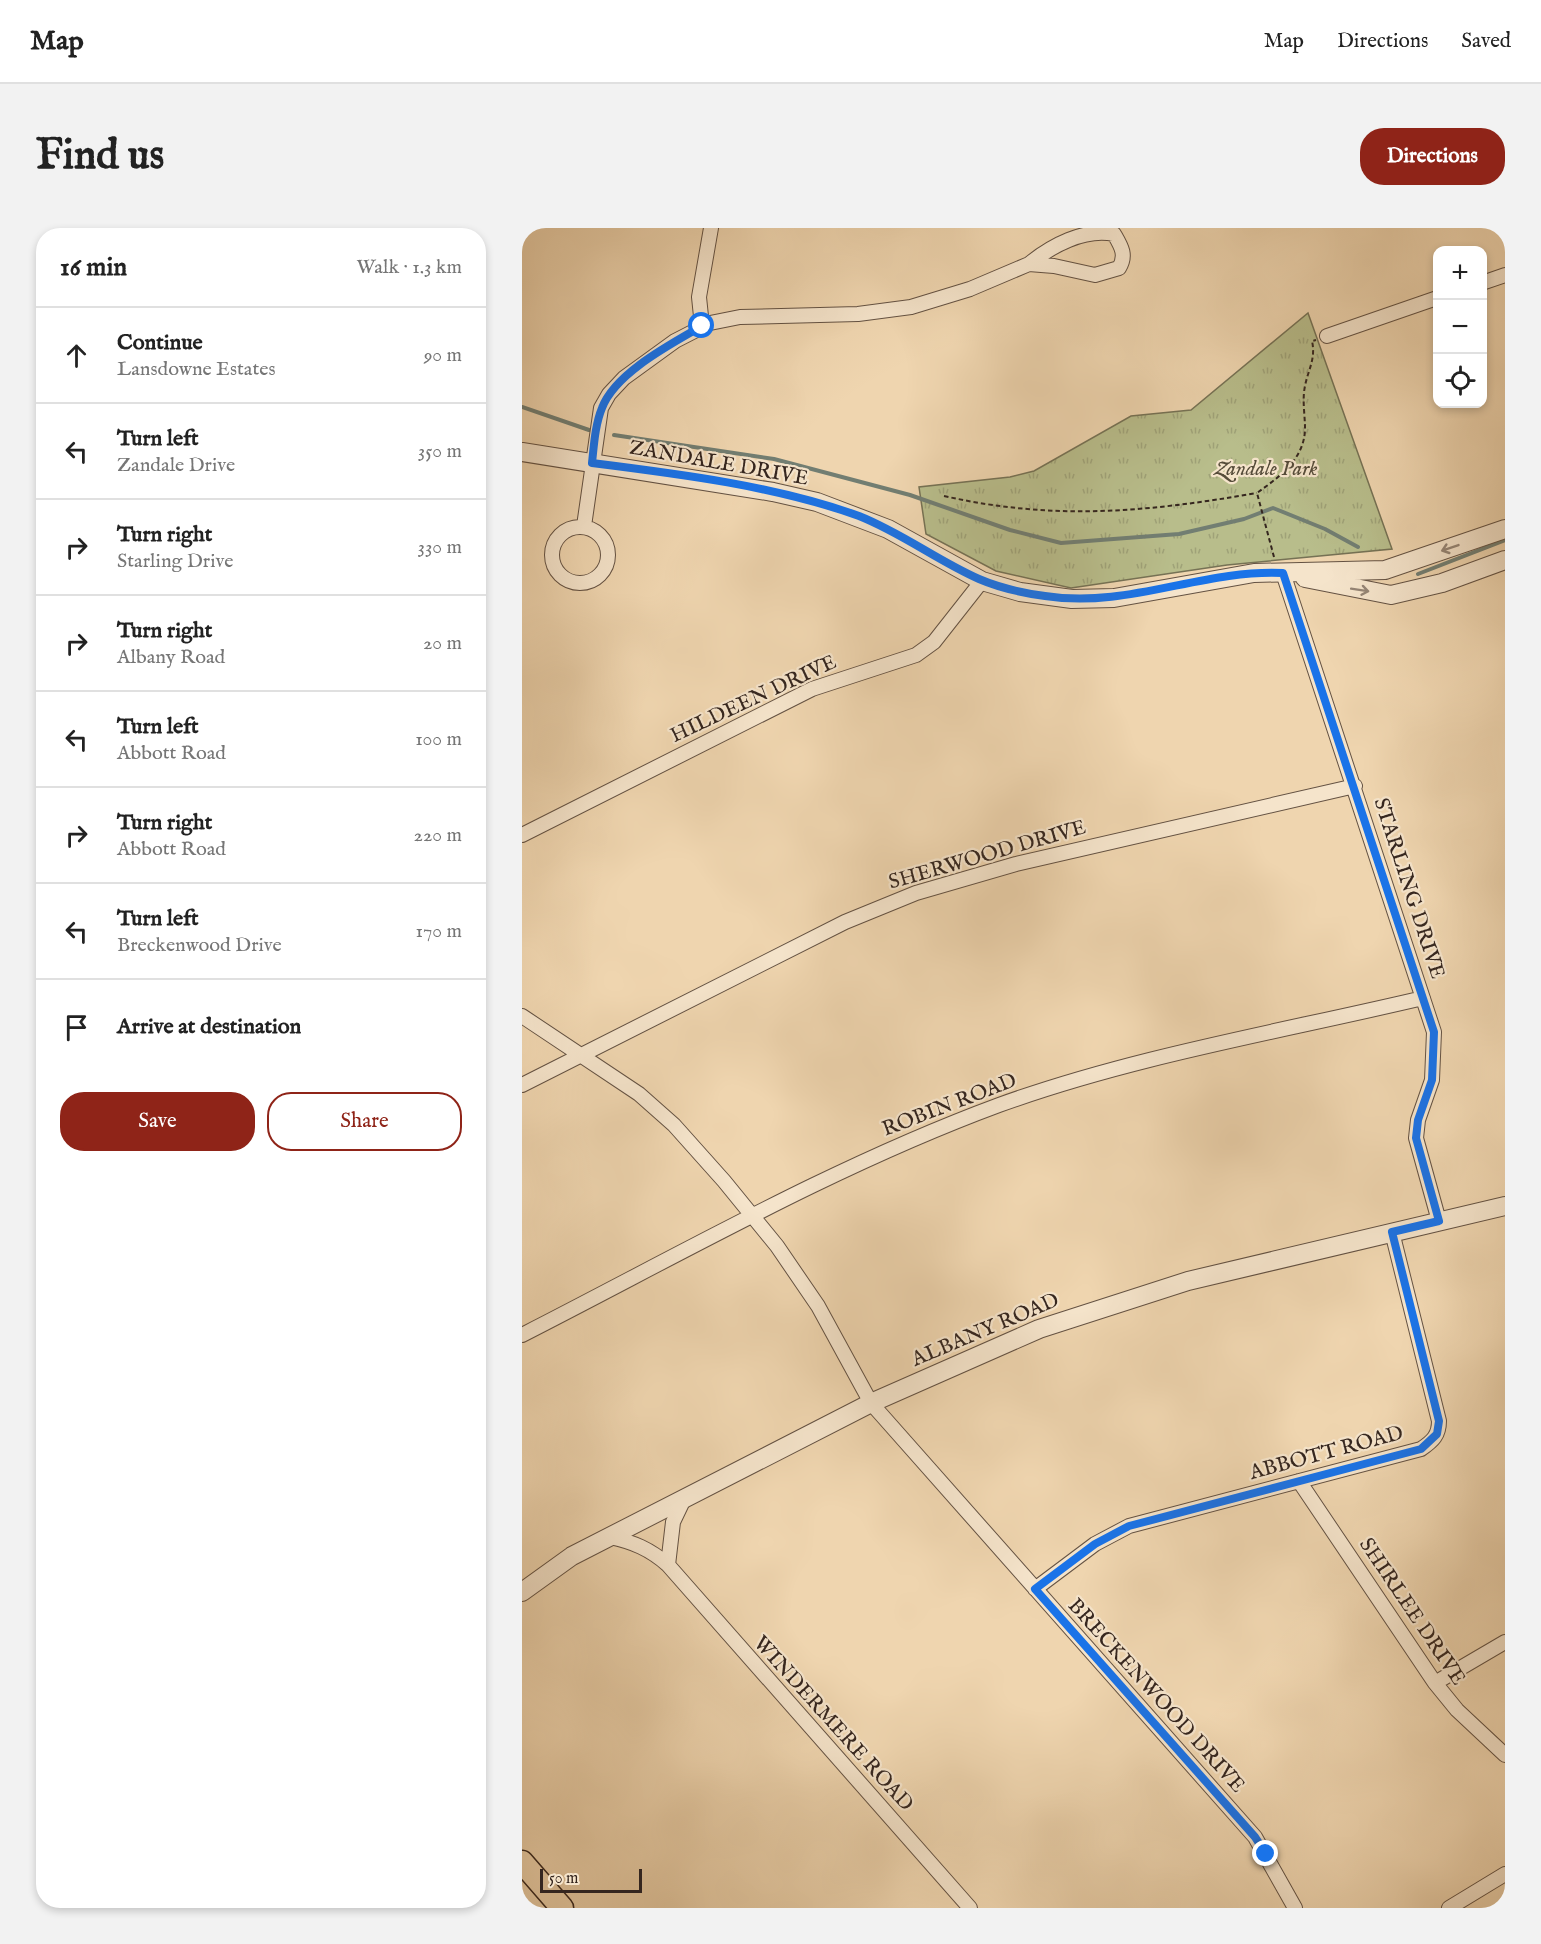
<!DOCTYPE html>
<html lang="en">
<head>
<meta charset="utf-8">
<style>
	:root { --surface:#fff; --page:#f2f2f2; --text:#222; --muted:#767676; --line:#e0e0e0; --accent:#8f2418 }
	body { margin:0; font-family:"IM FELL English",serif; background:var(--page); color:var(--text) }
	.controls { position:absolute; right:18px; top:18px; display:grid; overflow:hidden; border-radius:12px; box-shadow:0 3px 9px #0003 }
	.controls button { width:54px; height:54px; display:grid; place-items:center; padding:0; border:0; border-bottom:2px solid var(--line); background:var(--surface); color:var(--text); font:30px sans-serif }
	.scale { position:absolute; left:18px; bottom:15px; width:102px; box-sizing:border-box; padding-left:6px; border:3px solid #35261f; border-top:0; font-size:16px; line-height:21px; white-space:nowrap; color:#35261f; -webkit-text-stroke:4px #f5e4cb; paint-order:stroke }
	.stop { position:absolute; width:18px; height:18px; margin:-14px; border:4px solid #1a73e8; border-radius:50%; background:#fff }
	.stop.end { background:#1a73e8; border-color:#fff; box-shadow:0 2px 6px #0008 }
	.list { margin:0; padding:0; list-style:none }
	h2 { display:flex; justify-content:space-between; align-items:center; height:78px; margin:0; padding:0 24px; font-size:26px }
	h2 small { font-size:20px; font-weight:400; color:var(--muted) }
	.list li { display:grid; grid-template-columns:39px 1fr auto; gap:18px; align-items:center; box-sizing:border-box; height:96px; padding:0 24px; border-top:2px solid var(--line) }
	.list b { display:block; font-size:22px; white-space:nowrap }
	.list p { margin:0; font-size:20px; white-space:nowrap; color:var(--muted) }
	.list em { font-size:20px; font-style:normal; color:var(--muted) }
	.actions { display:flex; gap:12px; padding:18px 24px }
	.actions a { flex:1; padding:14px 0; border:2px solid var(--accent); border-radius:24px; text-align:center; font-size:21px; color:var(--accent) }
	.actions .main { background:var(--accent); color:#fff }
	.icon { flex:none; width:33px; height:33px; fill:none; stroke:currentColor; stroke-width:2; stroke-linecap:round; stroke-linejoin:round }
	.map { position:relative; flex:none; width:983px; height:1680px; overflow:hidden; border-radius:24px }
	header { display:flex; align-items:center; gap:36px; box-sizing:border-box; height:84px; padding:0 30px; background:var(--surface); border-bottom:2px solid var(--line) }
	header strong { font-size:28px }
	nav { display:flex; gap:33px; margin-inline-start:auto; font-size:21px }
	.intro { display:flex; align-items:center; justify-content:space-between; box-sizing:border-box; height:144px; padding:0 36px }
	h1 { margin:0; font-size:42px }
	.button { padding:15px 27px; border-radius:24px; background:var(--accent); color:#fff; font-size:21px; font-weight:700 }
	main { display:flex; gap:36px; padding:0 36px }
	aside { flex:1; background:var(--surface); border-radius:24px; box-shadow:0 3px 9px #0003 }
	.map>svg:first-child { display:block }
	.park { fill:url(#park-tufts); stroke:#767255; stroke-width:1.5 }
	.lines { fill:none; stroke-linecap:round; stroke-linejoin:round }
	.stream { stroke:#727e72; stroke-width:4 }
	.minor-casing { stroke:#645243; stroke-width:16 }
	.tertiary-casing { stroke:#645243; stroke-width:20 }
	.primary-casing { stroke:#35261f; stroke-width:25 }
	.path { stroke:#35261f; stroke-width:2; stroke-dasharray:4.5 3; stroke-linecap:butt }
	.minor { stroke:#f5e4cb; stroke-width:14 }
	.tertiary { stroke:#f5e4cb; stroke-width:18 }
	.primary { stroke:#efd5af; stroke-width:22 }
	.oneway { stroke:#958575 }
	.route { stroke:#1a73e8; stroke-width:8 }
	.labels { text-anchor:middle; stroke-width:4.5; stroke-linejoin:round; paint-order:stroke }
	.street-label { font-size:21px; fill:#35261f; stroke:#f5e4cb }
	.park-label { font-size:21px; font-style:italic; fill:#564c3a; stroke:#f5e4cb }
</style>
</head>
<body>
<header>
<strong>Map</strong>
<nav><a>Map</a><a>Directions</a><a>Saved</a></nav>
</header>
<div class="intro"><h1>Find us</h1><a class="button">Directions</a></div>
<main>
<aside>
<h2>16 min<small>Walk · 1.3 km</small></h2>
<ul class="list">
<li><svg class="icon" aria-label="ahead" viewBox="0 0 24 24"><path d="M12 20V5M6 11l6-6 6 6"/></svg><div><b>Continue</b><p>Lansdowne Estates</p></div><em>90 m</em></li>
<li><svg class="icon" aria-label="left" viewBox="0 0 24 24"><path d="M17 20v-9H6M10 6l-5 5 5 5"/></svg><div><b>Turn left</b><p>Zandale Drive</p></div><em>350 m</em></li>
<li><svg class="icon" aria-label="right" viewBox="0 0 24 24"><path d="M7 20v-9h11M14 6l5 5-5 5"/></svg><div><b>Turn right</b><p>Starling Drive</p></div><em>330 m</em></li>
<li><svg class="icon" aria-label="right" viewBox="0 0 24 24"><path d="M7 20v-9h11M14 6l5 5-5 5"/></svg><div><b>Turn right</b><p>Albany Road</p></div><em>20 m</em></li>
<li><svg class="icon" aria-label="left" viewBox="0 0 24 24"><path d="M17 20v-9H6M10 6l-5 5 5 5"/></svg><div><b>Turn left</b><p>Abbott Road</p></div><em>100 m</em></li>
<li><svg class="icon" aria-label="right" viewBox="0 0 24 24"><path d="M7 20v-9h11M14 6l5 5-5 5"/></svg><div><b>Turn right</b><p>Abbott Road</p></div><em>220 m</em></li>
<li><svg class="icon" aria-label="left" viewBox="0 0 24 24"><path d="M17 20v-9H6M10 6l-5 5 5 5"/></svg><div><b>Turn left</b><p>Breckenwood Drive</p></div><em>170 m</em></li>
<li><svg class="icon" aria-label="arrive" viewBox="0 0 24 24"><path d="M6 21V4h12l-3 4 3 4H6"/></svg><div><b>Arrive at destination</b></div></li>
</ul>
<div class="actions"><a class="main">Save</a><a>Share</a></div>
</aside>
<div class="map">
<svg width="983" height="1680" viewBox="0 0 983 1680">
	<defs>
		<pattern id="park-tufts" width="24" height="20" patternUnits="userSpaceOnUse" patternTransform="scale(1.5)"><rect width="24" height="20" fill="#b8bd8b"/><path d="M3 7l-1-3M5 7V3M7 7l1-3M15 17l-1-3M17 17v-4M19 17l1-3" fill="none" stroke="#9fa278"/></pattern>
	</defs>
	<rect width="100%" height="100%" fill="#efd5af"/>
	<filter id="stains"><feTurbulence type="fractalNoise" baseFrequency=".00333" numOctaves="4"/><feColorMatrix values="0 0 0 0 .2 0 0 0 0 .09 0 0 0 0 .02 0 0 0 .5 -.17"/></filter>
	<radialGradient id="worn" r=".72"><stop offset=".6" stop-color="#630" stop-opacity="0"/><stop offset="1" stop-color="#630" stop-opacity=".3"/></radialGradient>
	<path class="park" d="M786,85L870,321L705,337L549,360L474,343L404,306L397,259L488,249L512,243L609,188L669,182Z"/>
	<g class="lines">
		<path class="stream" d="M0,179L67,202
			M92,207L252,231L388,267L488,302L539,315L657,306L722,291L751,280L803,301L836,319
			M896,346L983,312"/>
		<defs>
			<path id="minor" d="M960,55L983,47
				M180,98L177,69L189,0
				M805,108L915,70
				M62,298L79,180L87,166L102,150L153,113L188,95L218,89L336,86L389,79L448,61L507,36L532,38L573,47L597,40C605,27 599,18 592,6C562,0 529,18 507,36
				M30 327a28 28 0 1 1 56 0a28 28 0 1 1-56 0Z
				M761,345L912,804L910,852L896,892L894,910L917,993
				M0,607L290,461L394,427L412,414L460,353
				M0,788L117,866L152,897L202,953L255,1018L296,1078L349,1175L733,1609L773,1680
				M0,857L323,694L394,665L494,636L833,558
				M0,1107C157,1027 312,938 477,877C612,828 762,803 901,770
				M777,1253L913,1455L935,1482L983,1527
				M88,1309C111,1314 128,1321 146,1337L448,1680
				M146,1337L151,1294L162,1271
				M513,1361L573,1316L607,1298L899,1221C911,1213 917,1207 917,1193L870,1004
				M913,1455L983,1414
				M927,1680L983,1646"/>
			<path id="tertiary" d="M0,224L251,264L295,274L366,301L460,353L498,364L550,371L592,370L732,345L863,342L983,301
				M783,350L869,367L920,355L983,332
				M0,1364L50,1328L349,1175L517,1101L666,1053L983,978"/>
			<path id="primary" d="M0,1634L40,1680"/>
		</defs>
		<use href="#minor" class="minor-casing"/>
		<use href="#tertiary" class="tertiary-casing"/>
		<use href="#primary" class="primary-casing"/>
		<path class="path" d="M422,268C533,293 625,284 735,265
			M752,329L735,265C757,249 783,231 783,200C783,187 780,172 783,158C786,142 794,131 790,113L794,112"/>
		<use href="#minor" class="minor"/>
		<use href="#tertiary" class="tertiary"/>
		<use href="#primary" class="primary"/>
	</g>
	<defs><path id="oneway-shaft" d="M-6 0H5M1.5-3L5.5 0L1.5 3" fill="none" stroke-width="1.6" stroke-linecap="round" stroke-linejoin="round" transform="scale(1.5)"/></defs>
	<g class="oneway">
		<use href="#oneway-shaft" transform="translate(928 320) rotate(161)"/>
		<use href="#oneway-shaft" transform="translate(838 362) rotate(9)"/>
	</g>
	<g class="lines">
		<path class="route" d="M180,98C149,116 93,145 80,180C73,197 72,217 70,235C158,246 254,258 337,288C380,305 416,333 457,351C478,360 501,365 523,368C606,381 680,341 761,345L912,804L910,852L896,892L894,910L917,993L870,1004L917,1193L915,1206L899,1221L607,1298L573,1316L513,1361L733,1609L744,1626"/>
	</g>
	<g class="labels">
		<g class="street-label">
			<text transform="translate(197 234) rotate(10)" y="7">ZANDALE DRIVE</text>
			<text transform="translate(231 470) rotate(-25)" y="7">HILDEEN DRIVE</text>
			<text transform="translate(465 626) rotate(-16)" y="7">SHERWOOD DRIVE</text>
			<text transform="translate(888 660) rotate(72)" y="7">STARLING DRIVE</text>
			<text transform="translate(427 876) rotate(-21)" y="7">ROBIN ROAD</text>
			<text transform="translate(463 1101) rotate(-23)" y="7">ALBANY ROAD</text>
			<text transform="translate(804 1224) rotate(-15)" y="7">ABBOTT ROAD</text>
			<text transform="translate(891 1383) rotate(56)" y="7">SHIRLEE DRIVE</text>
			<text transform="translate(635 1467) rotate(48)" y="7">BRECKENWOOD DRIVE</text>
			<text transform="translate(312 1495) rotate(48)" y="7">WINDERMERE ROAD</text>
		</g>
		<g class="park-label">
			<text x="744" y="247">Zandale Park</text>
		</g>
	</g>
	<rect width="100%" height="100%" filter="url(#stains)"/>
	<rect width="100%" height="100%" fill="url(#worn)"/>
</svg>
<div class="controls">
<button>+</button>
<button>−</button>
<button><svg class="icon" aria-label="locate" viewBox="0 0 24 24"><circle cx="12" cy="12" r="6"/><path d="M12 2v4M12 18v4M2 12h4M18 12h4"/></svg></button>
</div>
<div class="scale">50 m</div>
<div class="stop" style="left:180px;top:98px"></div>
<div class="stop end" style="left:744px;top:1626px"></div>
</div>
</main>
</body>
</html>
